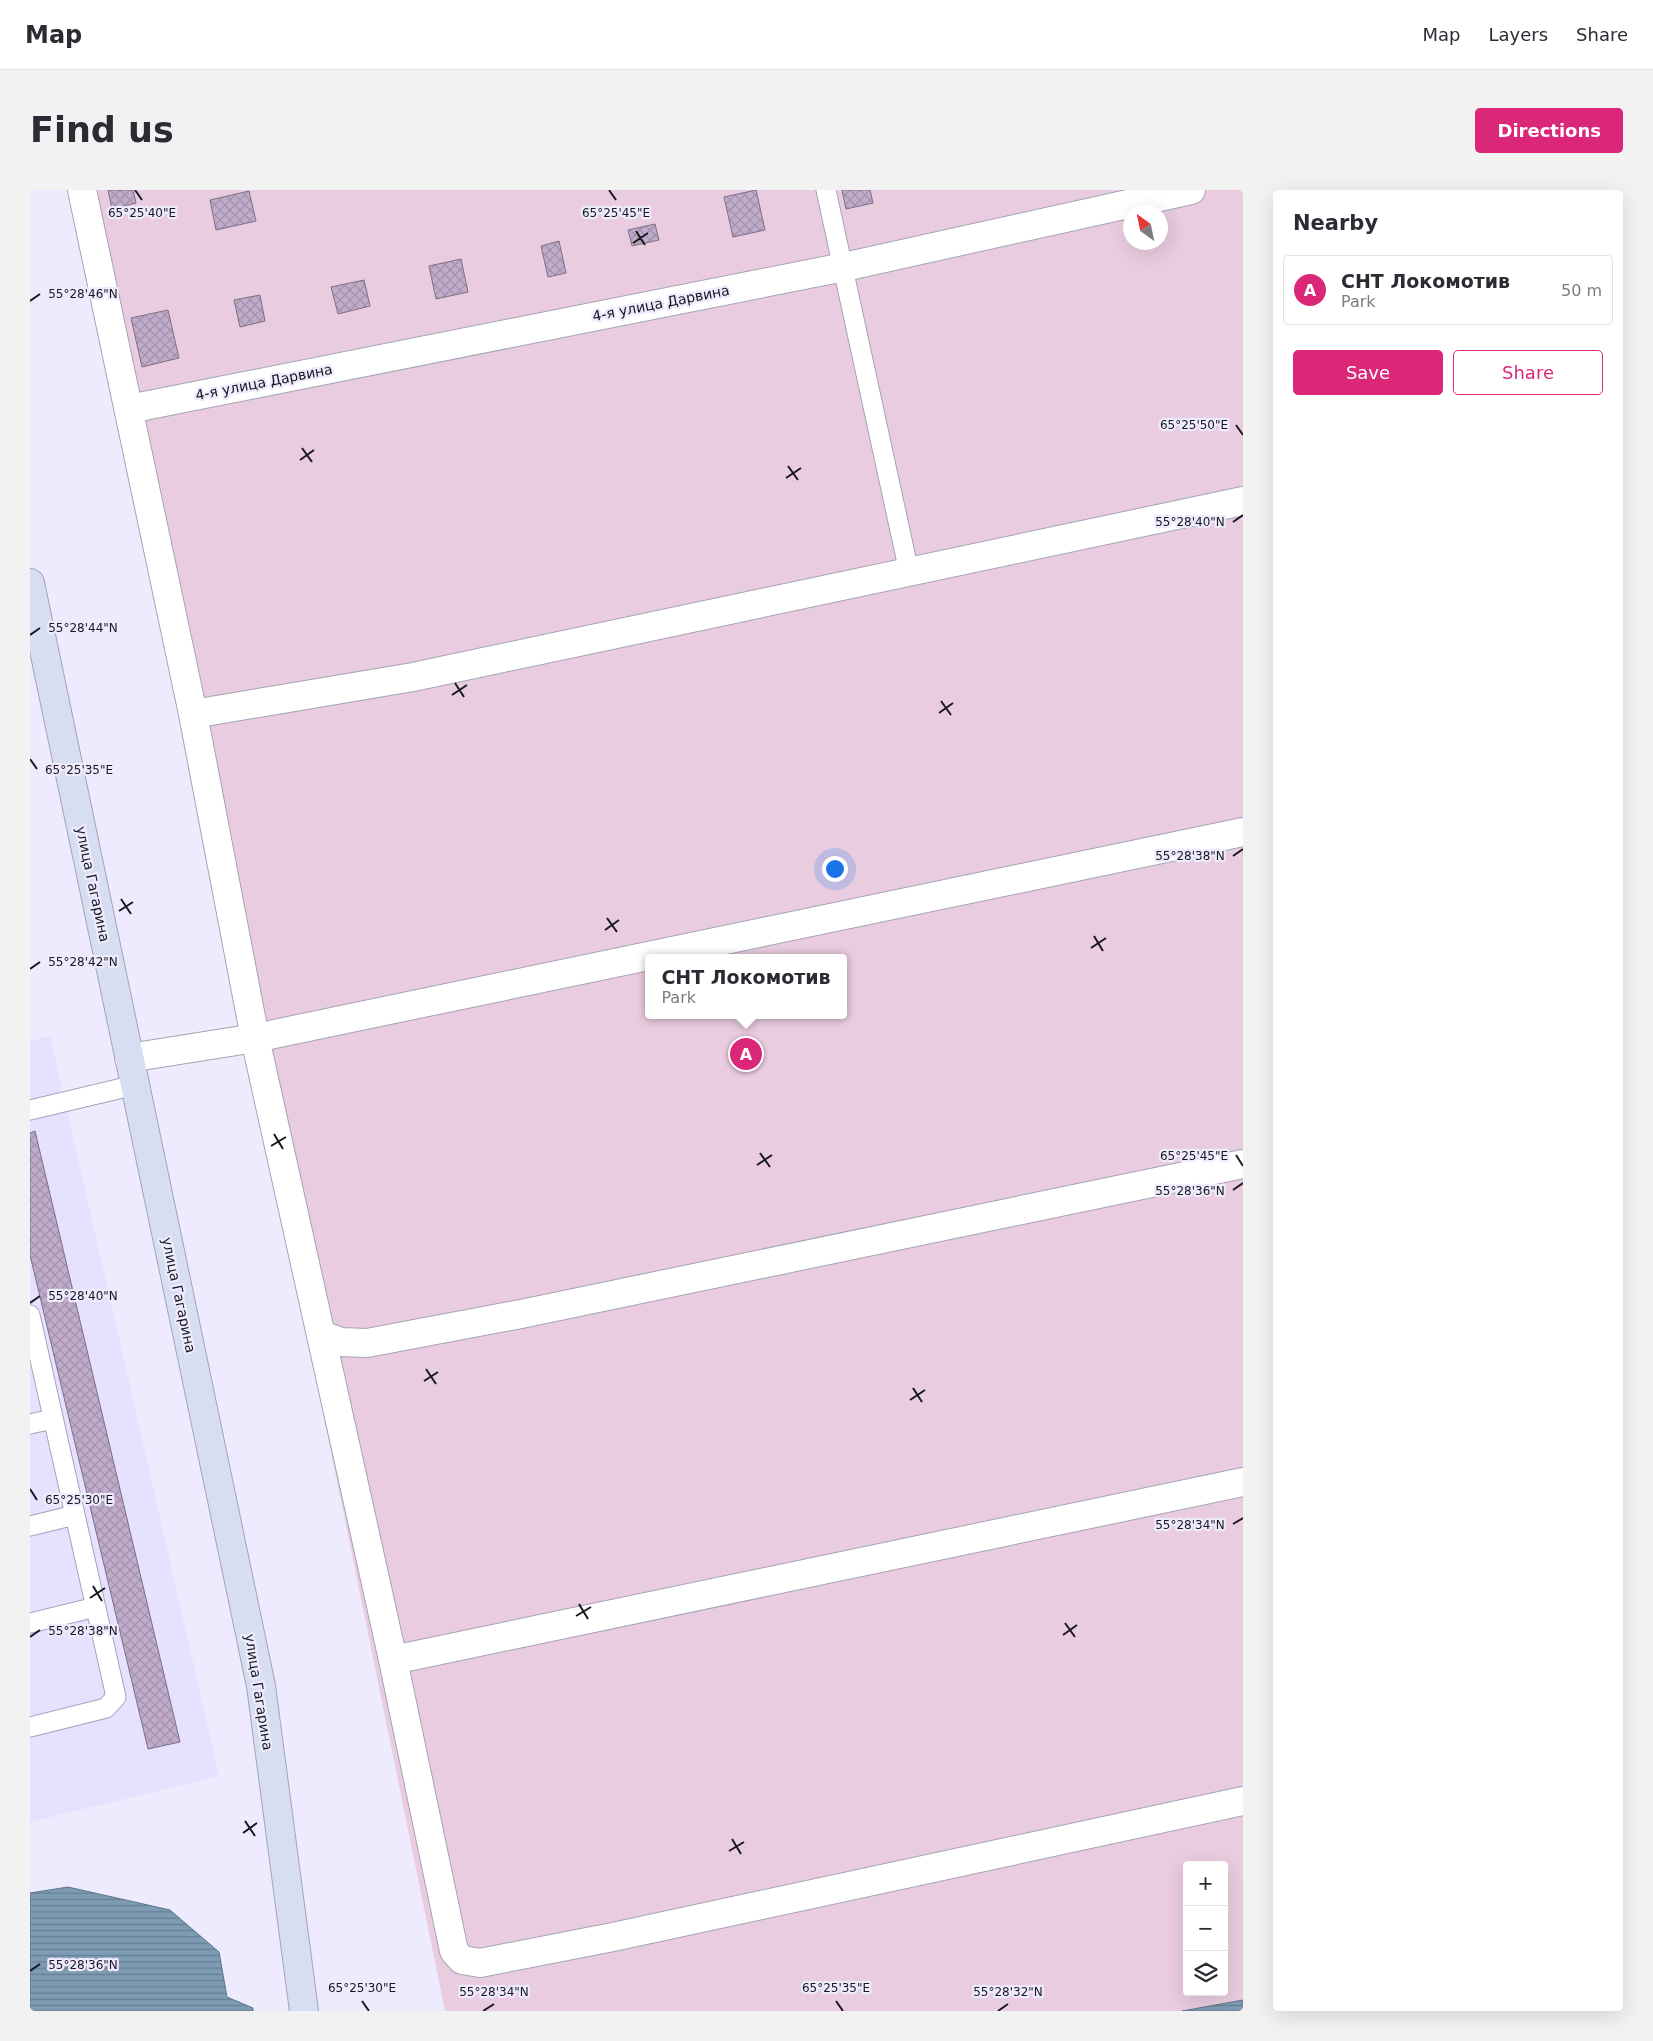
<!DOCTYPE html>
<html lang="en">
<head>
<meta charset="utf-8">
<style>
	:root { --surface:#fff; --page:#f2f2f3; --text:#2b2b33; --muted:#7c7c81; --line:#e1e1e2; --accent:#db2777 }
	body { margin:0; font-family:"DejaVu Sans",sans-serif; background:var(--page); color:var(--text) }
	.controls { position:absolute; right:15px; bottom:15px; display:grid; overflow:hidden; border-radius:5px; box-shadow:0 5px 20px #0002 }
	.controls button { width:45px; height:45px; display:grid; place-items:center; padding:0; border:0; border-bottom:1px solid var(--line); background:var(--surface); color:var(--text); font:25px sans-serif }
	.compass { position:absolute; left:1093px; top:15px; width:45px; height:45px; border-radius:50%; background:var(--surface); box-shadow:0 5px 20px #0002; rotate:327deg }
	.you { position:absolute; left:804px; top:678px; width:18px; height:18px; margin:-12px; border:4px solid #fff; border-radius:50%; background:#1a73e8; box-shadow:0 0 0 8px #1a73e833 }
	.badge { display:grid; place-items:center; width:32px; height:32px; border-radius:50%; background:var(--accent); color:#fff; font-size:16px; font-weight:700 }
	.pin { position:absolute; translate:-50% -50%; border:2px solid #fff; box-shadow:0 1px 5px #0006 }
	.popup { position:absolute; left:615px; top:764px; width:202px; height:65px; box-sizing:border-box; display:grid; place-content:center; border-radius:5px; background:var(--surface); filter:drop-shadow(0 1px 4px #0005); font-size:16px; white-space:nowrap; color:var(--muted) }
	.popup b { font-size:19px; color:var(--text) }
	.popup::after { content:''; position:absolute; left:50%; top:100%; margin-left:-10px; border:10px solid transparent; border-top-color:var(--surface) }
	.list { margin:0; padding:0; list-style:none }
	h2 { display:flex; justify-content:space-between; align-items:center; height:65px; margin:0; padding:0 20px; font-size:21px }
	h2 small { font-size:16px; font-weight:400; color:var(--muted) }
	.list li { display:grid; grid-template-columns:32px 1fr auto; gap:15px; align-items:center; box-sizing:border-box; height:70px; margin:0 10px 10px; padding:0 10px; border:1px solid var(--line); border-radius:5px }
	.list b { display:block; font-size:19px; white-space:nowrap }
	.list p { margin:0; font-size:16px; white-space:nowrap; color:var(--muted) }
	.list em { font-size:16px; font-style:normal; color:var(--muted) }
	.actions { display:flex; gap:10px; padding:15px 20px }
	.actions a { flex:1; padding:11px 0; border:1px solid var(--accent); border-radius:5px; text-align:center; font-size:18px; color:var(--accent) }
	.actions .main { background:var(--accent); color:#fff }
	.icon { flex:none; width:28px; height:28px; fill:none; stroke:currentColor; stroke-width:2; stroke-linecap:round; stroke-linejoin:round }
	.map { position:relative; flex:none; width:1213px; height:1821px; overflow:hidden; border-radius:5px }
	header { display:flex; align-items:center; gap:30px; box-sizing:border-box; height:70px; padding:0 25px; background:var(--surface); border-bottom:1px solid var(--line) }
	header strong { font-size:24px }
	nav { display:flex; gap:28px; margin-inline-start:auto; font-size:18px }
	.intro { display:flex; align-items:center; justify-content:space-between; box-sizing:border-box; height:120px; padding:0 30px }
	h1 { margin:0; font-size:35px }
	.button { padding:12px 22px; border-radius:5px; background:var(--accent); color:#fff; font-size:18px; font-weight:700 }
	main { display:flex; gap:30px; padding:0 30px }
	aside { flex:1; background:var(--surface); border-radius:5px; box-shadow:0 5px 20px #0002 }
	.map>svg:first-child { display:block }
	.built { fill:#e5e1ff }
	.green { fill:#e9ccdf; fill-rule:evenodd }
	.water { fill:url(#water-rules); stroke:#607487 }
	.building { fill:url(#building-cross-hatch); stroke:#7c7082 }
	.lines { fill:none; stroke-linecap:round; stroke-linejoin:round }
	.service-casing { stroke:#a5a3b7; stroke-width:21 }
	.minor-casing { stroke:#a5a3b7; stroke-width:30 }
	.secondary-casing { stroke:#a5a3b7; stroke-width:30 }
	.service { stroke:#fff; stroke-width:19 }
	.minor { stroke:#fff; stroke-width:28 }
	.secondary { stroke:#d7def1; stroke-width:28 }
	.ticks { fill:none; stroke:#19181f; stroke-width:2 }
	.labels { text-anchor:middle; stroke-width:4.5; stroke-linejoin:round; paint-order:stroke }
	.street-label { font-size:14px; fill:#19181f; stroke:#edebfd }
	.ticks-label { font-size:12px; text-anchor:middle; fill:#19181f; stroke:#edebfd; stroke-width:4.5; stroke-linejoin:round; paint-order:stroke }
</style>
</head>
<body>
<header>
<strong>Map</strong>
<nav><a>Map</a><a>Layers</a><a>Share</a></nav>
</header>
<div class="intro"><h1>Find us</h1><a class="button">Directions</a></div>
<main>
<div class="map">
<svg width="1213" height="1821" viewBox="0 0 1213 1821">
	<defs>
		<pattern id="water-rules" width="6" height="5" patternUnits="userSpaceOnUse" patternTransform="scale(1.25)"><rect width="6" height="5" fill="#7e9bb4"/><path d="M0 2.5h6" fill="none" stroke="#667d92"/></pattern>
		<pattern id="building-cross-hatch" width="8" height="8" patternUnits="userSpaceOnUse" patternTransform="scale(1.25)"><rect width="8" height="8" fill="#c0abca"/><path d="M0 0l8 8M0 8l8-8" fill="none" stroke="#a492ad"/></pattern>
	</defs>
	<rect width="100%" height="100%" fill="#edebfd"/>
	<path class="built" d="M20,846L189,1586L0,1632V851Z"/>
	<path class="green" d="M44,0H1213V1821H415ZM1100,22H1130V52H1100ZM618,768H814V825H618ZM1157,1675H1194V1802H1157Z"/>
	<path class="water" d="M38,1697L140,1720L189,1762L197,1807L223,1818V1821H0V1703Z
		M1213,1810V1821H1152Z"/>
	<path class="building" d="M78,0H103L106,13L82,19Z
		M726,0L735,40L703,47L694,7Z
		M812,0H840L843,13L816,19Z
		M219,1L226,31L186,40L180,10Z
		M625,34L629,50L602,56L598,40Z
		M529,51L536,83L518,87L511,56Z
		M431,69L438,102L406,109L399,76Z
		M334,90L340,116L308,124L301,97Z
		M230,105L235,131L210,137L204,110Z
		M138,120L149,168L112,177L101,128Z
		M5,941L150,1552L118,1559L0,1065V943Z"/>
	<g class="lines">
		<defs>
			<path id="service" d="M796,0L879,382
				M0,920L105,895
				M0,1125L86,1507L76,1518L0,1537
				M0,1234L23,1229
				M0,1336L45,1325
				M0,1433L66,1417"/>
			<path id="minor" d="M52,0L163,524L225,848L363,1470L424,1761L432,1770L450,1773L583,1747L1213,1611
				M99,219L814,77L1161,0
				M163,524L383,487L1213,311
				M99,868L225,848L1213,642
				M291,1145L311,1152L337,1153L491,1124L1213,974
				M363,1470L1213,1292"/>
			<path id="secondary" d="M0,393L231,1496L274,1821"/>
		</defs>
		<use href="#service" class="service-casing"/>
		<use href="#minor" class="minor-casing"/>
		<use href="#secondary" class="secondary-casing"/>
		<use href="#service" class="service"/>
		<use href="#minor" class="minor"/>
		<use href="#secondary" class="secondary"/>
	</g>
	<path class="ticks" d="M105,0L112,10M579,0L586,10M606,41L615,55M603,53L618,43M0,111L10,104M1206,235L1213,245M272,258L282,272M270,270L284,260M758,276L768,290M756,288L771,278M1203,332L1213,325M0,445L10,438M425,493L434,507M422,505L437,495M911,511L921,525M909,523L923,513M0,569L7,579M1203,666L1213,659M91,709L101,724M89,721L103,712M577,728L587,742M575,740L589,730M1064,746L1073,761M1061,758L1076,748M0,779L10,772M244,944L253,959M241,956L256,947M730,963L740,977M1206,965L1213,976M727,975L742,965M1203,1000L1213,993M0,1113L10,1106M396,1179L406,1194M394,1191L408,1182M883,1198L892,1212M880,1210L895,1200M0,1299L7,1310M1203,1334L1213,1328M63,1396L72,1411M60,1408L75,1398M549,1414L558,1429M546,1426L561,1417M1035,1433L1045,1447M1033,1445L1047,1435M0,1447L10,1440M215,1631L225,1646M213,1643L227,1633M702,1649L711,1664M699,1661L714,1652M0,1781L10,1774M332,1811L339,1821M806,1811L813,1821M453,1821L464,1814M968,1821L978,1814"/>
	<g class="labels">
		<g class="street-label">
			<text transform="translate(631 113) rotate(-11)" y="5">4-я улица Дарвина</text>
			<text transform="translate(234 192) rotate(-11)" y="5">4-я улица Дарвина</text>
			<text transform="translate(63 694) rotate(78)" y="5">улица Гагарина</text>
			<text transform="translate(149 1105) rotate(78)" y="5">улица Гагарина</text>
			<text transform="translate(229 1502) rotate(81)" y="5">улица Гагарина</text>
		</g>
	</g>
	<g class="ticks-label">
		<text x="112" y="27">65°25'40"E</text>
		<text x="586" y="27">65°25'45"E</text>
		<text x="53" y="108">55°28'46"N</text>
		<text x="1164" y="239">65°25'50"E</text>
		<text x="1160" y="336">55°28'40"N</text>
		<text x="53" y="442">55°28'44"N</text>
		<text x="49" y="584">65°25'35"E</text>
		<text x="1160" y="670">55°28'38"N</text>
		<text x="53" y="776">55°28'42"N</text>
		<text x="1164" y="970">65°25'45"E</text>
		<text x="1160" y="1005">55°28'36"N</text>
		<text x="53" y="1110">55°28'40"N</text>
		<text x="49" y="1314">65°25'30"E</text>
		<text x="1160" y="1339">55°28'34"N</text>
		<text x="53" y="1445">55°28'38"N</text>
		<text x="53" y="1779">55°28'36"N</text>
		<text x="332" y="1802">65°25'30"E</text>
		<text x="806" y="1802">65°25'35"E</text>
		<text x="464" y="1806">55°28'34"N</text>
		<text x="978" y="1806">55°28'32"N</text>
	</g>
</svg>
<div class="controls">
<button>+</button>
<button>−</button>
<button><svg class="icon" aria-label="layers" viewBox="0 0 24 24"><path d="M12 4l9 5-9 5-9-5zM3 14l9 5 9-5"/></svg></button>
</div>
<svg class="compass" viewBox="-18 -18 36 36"><path d="M0-13l5 13h-10z" fill="#e53935"/><path d="M0 13l5-13h-10z" fill="#7c7c81"/></svg>
<div class="you"></div>
<div class="pin badge" style="left:716px;top:864px">A</div>
<div class="popup"><b>СНТ Локомотив</b>Park</div>
</div>
<aside>
<h2>Nearby<small></small></h2>
<ul class="list">
<li><span class="badge">A</span><div><b>СНТ Локомотив</b><p>Park</p></div><em>50 m</em></li>
</ul>
<div class="actions"><a class="main">Save</a><a>Share</a></div>
</aside>
</main>
</body>
</html>
